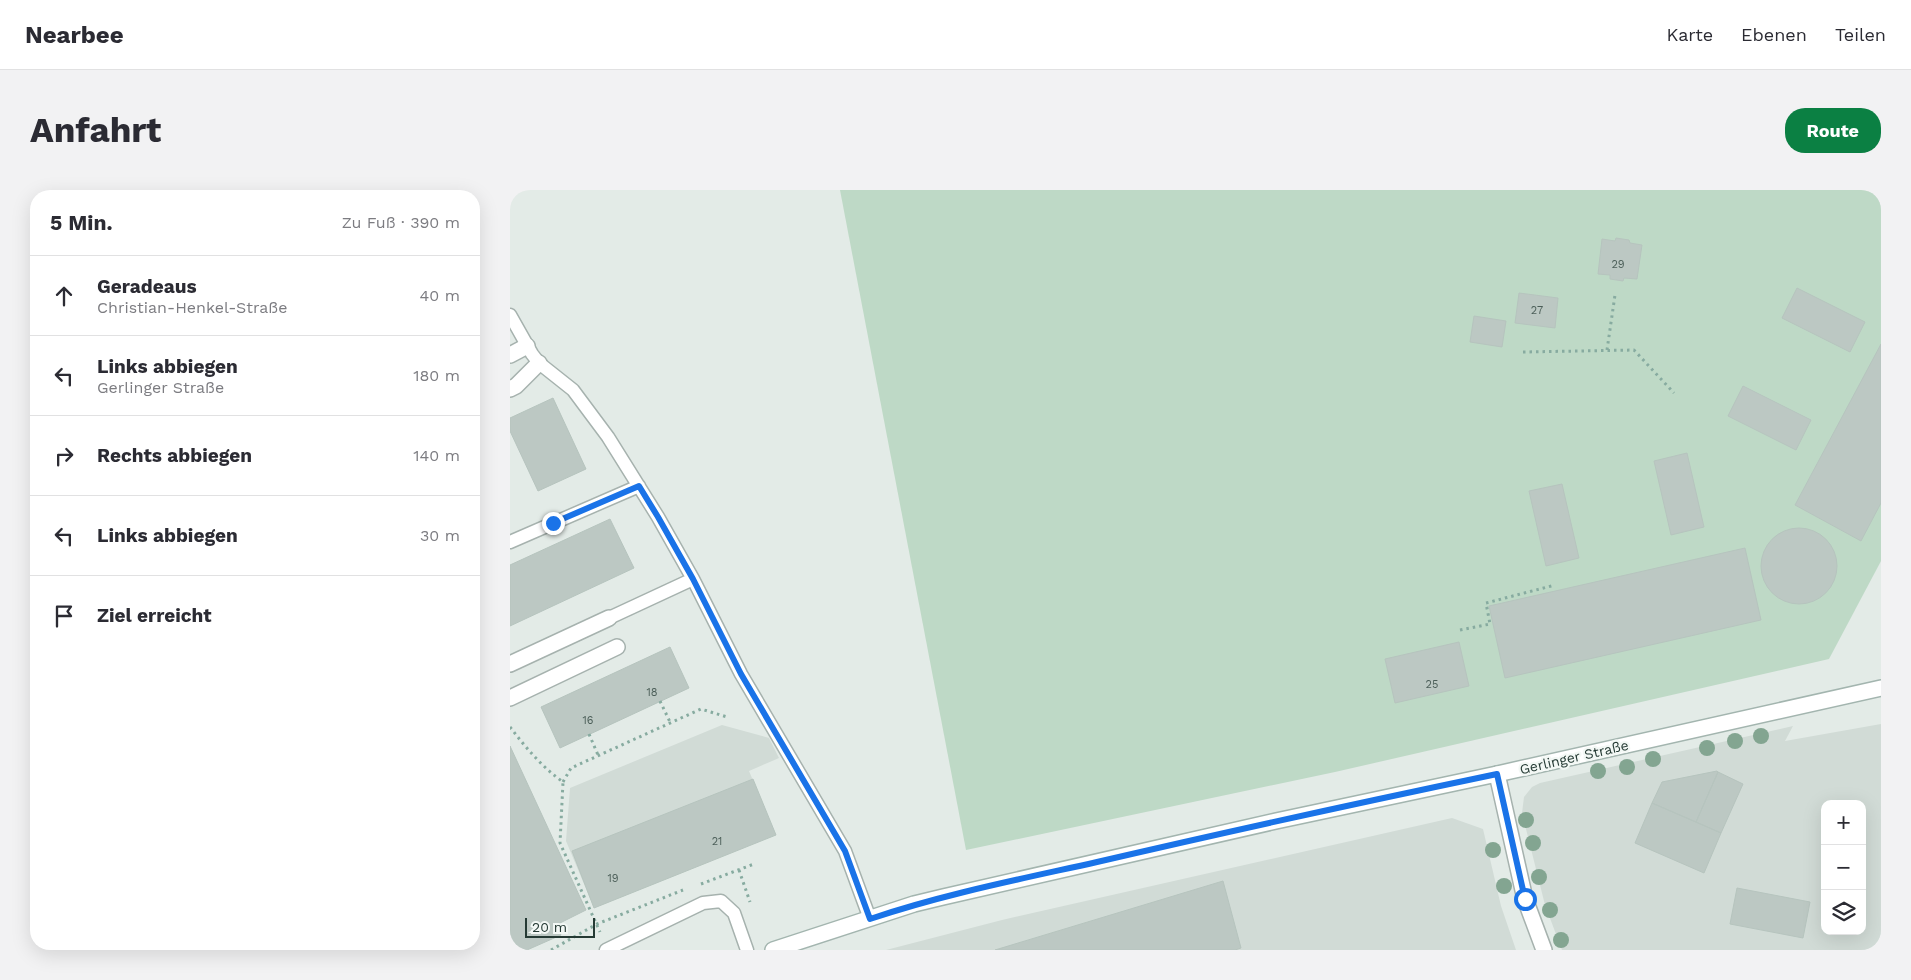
<!DOCTYPE html>
<html lang="de">
<head>
<meta charset="utf-8">
<style>
	:root { --surface:#fff; --page:#f2f2f3; --text:#2b2b33; --muted:#7c7c81; --line:#e1e1e2; --accent:#0b8043 }
	body { margin:0; font-family:"Work Sans",sans-serif; background:var(--page); color:var(--text) }
	.controls { position:absolute; right:15px; bottom:15px; display:grid; overflow:hidden; border-radius:10px; box-shadow:0 5px 20px #0002 }
	.controls button { width:45px; height:45px; display:grid; place-items:center; padding:0; border:0; border-bottom:1px solid var(--line); background:var(--surface); color:var(--text); font:25px sans-serif }
	.scale { position:absolute; left:15px; bottom:12px; width:70px; box-sizing:border-box; padding-left:5px; border:2px solid #253a34; border-top:0; font-size:14px; line-height:18px; white-space:nowrap; color:#253a34; -webkit-text-stroke:4px #f3f8f5; paint-order:stroke }
	.stop { position:absolute; width:15px; height:15px; margin:-11px; border:4px solid #1a73e8; border-radius:50%; background:#fff }
	.stop.end { background:#1a73e8; border-color:#fff; box-shadow:0 1px 5px #0008 }
	.list { margin:0; padding:0; list-style:none }
	h2 { display:flex; justify-content:space-between; align-items:center; height:65px; margin:0; padding:0 20px; font-size:21px }
	h2 small { font-size:16px; font-weight:400; color:var(--muted) }
	.list li { display:grid; grid-template-columns:32px 1fr auto; gap:15px; align-items:center; box-sizing:border-box; height:80px; padding:0 20px; border-top:1px solid var(--line) }
	.list b { display:block; font-size:19px; white-space:nowrap }
	.list p { margin:0; font-size:16px; white-space:nowrap; color:var(--muted) }
	.list em { font-size:16px; font-style:normal; color:var(--muted) }
	.icon { flex:none; width:28px; height:28px; fill:none; stroke:currentColor; stroke-width:2; stroke-linecap:round; stroke-linejoin:round }
	.map { position:relative; flex:none; width:1371px; height:760px; overflow:hidden; border-radius:20px }
	header { display:flex; align-items:center; gap:30px; box-sizing:border-box; height:70px; padding:0 25px; background:var(--surface); border-bottom:1px solid var(--line) }
	header strong { font-size:24px }
	nav { display:flex; gap:28px; margin-inline-start:auto; font-size:18px }
	.intro { display:flex; align-items:center; justify-content:space-between; box-sizing:border-box; height:120px; padding:0 30px }
	h1 { margin:0; font-size:35px }
	.button { padding:12px 22px; border-radius:20px; background:var(--accent); color:#fff; font-size:18px; font-weight:700 }
	main { display:flex; gap:30px; padding:0 30px }
	aside { flex:1; background:var(--surface); border-radius:20px; box-shadow:0 5px 20px #0002 }
	.map>svg:first-child { display:block }
	.built { fill:#d1dbd6; fill-rule:evenodd }
	.green { fill:#bed9c6 }
	.building { fill:#bcc8c3; stroke:#b6c4be }
	.lines { fill:none; stroke-linecap:round; stroke-linejoin:round }
	.lane-casing { stroke:#a6b2ae; stroke-width:15 }
	.street-casing { stroke:#a6b2ae; stroke-width:18 }
	.secondary-casing { stroke:#a3b5af; stroke-width:18 }
	.path { stroke:#87aba0; stroke-width:3; stroke-dasharray:2.5 4; stroke-linecap:butt }
	.lane { stroke:#fff; stroke-width:12 }
	.street { stroke:#fff; stroke-width:15 }
	.secondary { stroke:#fff; stroke-width:15 }
	.tree { fill:#83a591 }
	.route { stroke:#1a73e8; stroke-width:6 }
	.labels { text-anchor:middle; stroke-width:4.5; stroke-linejoin:round; paint-order:stroke }
	.number-label { font-size:11px; fill:#4b5e58 }
	.street-label { font-size:14px; fill:#253a34; stroke:#f3f8f5 }
</style>
</head>
<body>
<header>
<strong>Nearbee</strong>
<nav><a>Karte</a><a>Ebenen</a><a>Teilen</a></nav>
</header>
<div class="intro"><h1>Anfahrt</h1><a class="button">Route</a></div>
<main>
<aside>
<h2>5 Min.<small>Zu Fuß · 390 m</small></h2>
<ul class="list">
<li><svg class="icon" aria-label="ahead" viewBox="0 0 24 24"><path d="M12 20V5M6 11l6-6 6 6"/></svg><div><b>Geradeaus</b><p>Christian-Henkel-Straße</p></div><em>40 m</em></li>
<li><svg class="icon" aria-label="left" viewBox="0 0 24 24"><path d="M17 20v-9H6M10 6l-5 5 5 5"/></svg><div><b>Links abbiegen</b><p>Gerlinger Straße</p></div><em>180 m</em></li>
<li><svg class="icon" aria-label="right" viewBox="0 0 24 24"><path d="M7 20v-9h11M14 6l5 5-5 5"/></svg><div><b>Rechts abbiegen</b></div><em>140 m</em></li>
<li><svg class="icon" aria-label="left" viewBox="0 0 24 24"><path d="M17 20v-9H6M10 6l-5 5 5 5"/></svg><div><b>Links abbiegen</b></div><em>30 m</em></li>
<li><svg class="icon" aria-label="arrive" viewBox="0 0 24 24"><path d="M6 21V4h12l-3 4 3 4H6"/></svg><div><b>Ziel erreicht</b></div></li>
</ul>
</aside>
<div class="map">
<svg width="1371" height="760" viewBox="0 0 1371 760">
	<rect width="100%" height="100%" fill="#e3ebe7"/>
	<path class="built" d="M1371,534V760H1052L1035,715L1012,623L1014,607L1022,597L1030,593L1283,536L1275,551ZM1315,614H1352V741H1315Z
		M212,535L259,548L269,568L239,581L266,645L84,718L56,651L60,598Z
		M942,628L973,639L991,716L1006,760H376L492,730Z"/>
	<path class="green" d="M330,0H1371V371L1319,469L825,582L456,660Z"/>
	<path class="building" d="M1106,48L1119,50L1120,53L1132,55L1127,89L1114,88L1113,91L1100,89V85L1088,84L1092,49L1105,51Z
		M1287,98L1355,132L1340,162L1272,128Z
		M1009,103L1048,108L1045,138L1005,133Z
		M964,126L996,131L992,157L960,152Z
		M1371,154V313L1351,351L1285,315Z
		M1233,196L1301,230L1286,260L1218,226Z
		M43,208L76,279L28,301L0,241V228Z
		M1177,263L1194,337L1161,345L1144,271Z
		M1052,294L1069,368L1036,376L1019,301Z
		M100,329L124,378L0,436V375Z
		M1251 376a38 38 0 1 1 76 0a38 38 0 1 1-76 0Z
		M1235,358L1251,430L995,488L979,416Z
		M949,452L959,496L885,513L875,469Z
		M160,457L179,498L50,558L31,517Z
		M0,556L76,720L46,735L51,745L17,760H0Z
		M1207,581L1208,582L1186,632L1142,613L1152,592Z
		M1208,582L1233,594L1211,643L1186,632Z
		M243,589L266,645L84,718L62,661Z
		M1142,613L1211,643L1194,683L1125,653Z
		M713,691L731,758L725,760H485Z
		M1227,698L1300,712L1293,748L1220,734Z"/>
	<g class="lines">
		<defs>
			<path id="lane" d="M0,125L22,164L29,173L63,200L98,247L148,327L183,389L231,484L335,661L360,729
				M0,352L129,296
				M99,428L183,389
				M96,760L193,713L211,711L224,723L237,760"/>
			<path id="street" d="M0,165L17,156
				M0,199L6,196L29,173
				M0,474L99,428
				M0,508L107,457
				M987,584L1015,709L1034,760"/>
			<path id="secondary" d="M263,760L404,714L433,707L766,631L987,584L1371,498"/>
		</defs>
		<use href="#lane" class="lane-casing"/>
		<use href="#street" class="street-casing"/>
		<use href="#secondary" class="secondary-casing"/>
		<path class="path" d="M1097,160L1105,105
			M1013,162L1124,160L1164,203
			M950,440L980,434L976,413L1045,395
			M150,511L160,532
			M0,537C16,558 32,577 53,592L50,653L90,742
			M79,544L88,565
			M53,592L61,578L191,519L217,527
			M229,680L240,712
			M191,694L244,674
			M41,760L87,734L173,700"/>
		<use href="#lane" class="lane"/>
		<use href="#street" class="street"/>
		<use href="#secondary" class="secondary"/>
	</g>
	<g class="tree">
		<circle cx="1251" cy="546" r="8"/>
		<circle cx="1225" cy="551" r="8"/>
		<circle cx="1197" cy="558" r="8"/>
		<circle cx="1143" cy="569" r="8"/>
		<circle cx="1117" cy="577" r="8"/>
		<circle cx="1088" cy="581" r="8"/>
		<circle cx="1016" cy="630" r="8"/>
		<circle cx="1023" cy="653" r="8"/>
		<circle cx="983" cy="660" r="8"/>
		<circle cx="1029" cy="687" r="8"/>
		<circle cx="994" cy="696" r="8"/>
		<circle cx="1040" cy="720" r="8"/>
		<circle cx="1051" cy="750" r="8"/>
	</g>
	<g class="lines">
		<path class="route" d="M43,333L129,296L148,327L183,389L231,484L335,661L360,729C434,704 511,689 587,672C720,641 853,612 987,584L1015,709"/>
	</g>
	<g class="labels">
		<g class="number-label">
			<text x="1108" y="78">29</text>
			<text x="1027" y="124">27</text>
			<text x="922" y="498">25</text>
			<text x="142" y="506">18</text>
			<text x="78" y="534">16</text>
			<text x="207" y="655">21</text>
			<text x="103" y="692">19</text>
		</g>
		<g class="street-label">
			<text transform="translate(1064 567) rotate(-13)" y="5">Gerlinger Straße</text>
		</g>
	</g>
</svg>
<div class="controls">
<button>+</button>
<button>−</button>
<button><svg class="icon" aria-label="layers" viewBox="0 0 24 24"><path d="M12 4l9 5-9 5-9-5zM3 14l9 5 9-5"/></svg></button>
</div>
<div class="scale">20 m</div>
<div class="stop" style="left:1015px;top:709px"></div>
<div class="stop end" style="left:43px;top:333px"></div>
</div>
</main>
</body>
</html>
